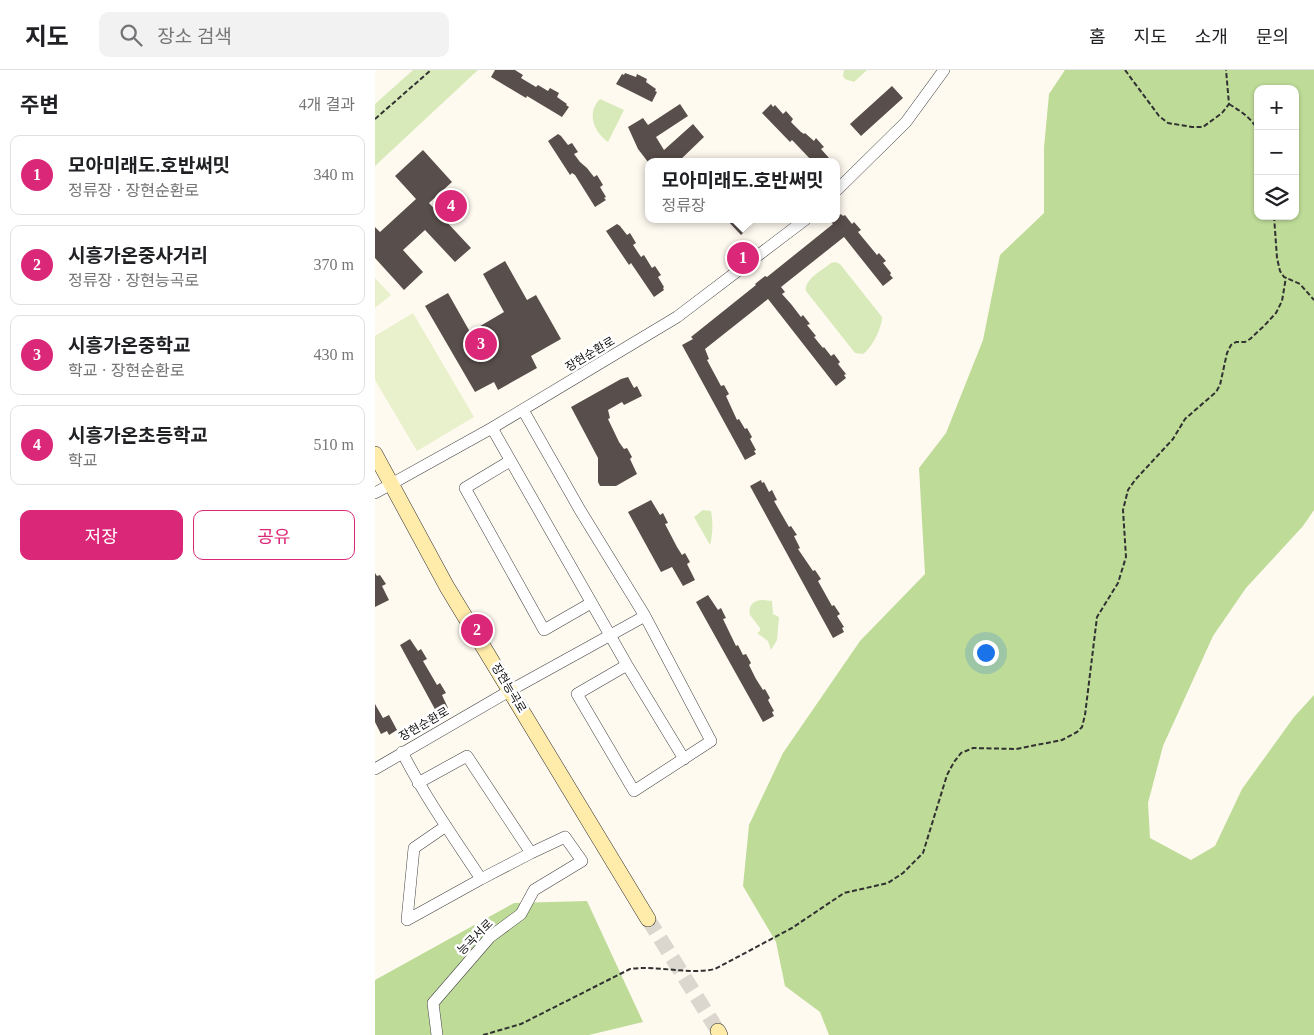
<!DOCTYPE html>
<html lang="ko">
<head>
<meta charset="utf-8">
<style>
	:root { --surface:#fff; --page:#f2f2f2; --text:#202124; --muted:#757577; --line:#e0e0e0; --accent:#db2777 }
	body { margin:0; font-family:"Times New Roman","Noto Sans KR",serif; background:var(--page); color:var(--text) }
	.controls { position:absolute; right:15px; top:15px; display:grid; overflow:hidden; border-radius:10px; box-shadow:0 1px 4px #0004 }
	.controls button { width:45px; height:45px; display:grid; place-items:center; padding:0; border:0; border-bottom:1px solid var(--line); background:var(--surface); color:var(--text); font:25px sans-serif }
	.you { position:absolute; left:610px; top:582px; width:18px; height:18px; margin:-12px; border:4px solid #fff; border-radius:50%; background:#1a73e8; box-shadow:0 0 0 8px #1a73e833 }
	.badge { display:grid; place-items:center; width:32px; height:32px; border-radius:50%; background:var(--accent); color:#fff; font-size:16px; font-weight:700 }
	.pin { position:absolute; translate:-50% -50%; border:2px solid #fff; box-shadow:0 1px 5px #0006 }
	.popup { position:absolute; left:270px; top:88px; width:195px; height:65px; box-sizing:border-box; display:grid; place-content:center; border-radius:10px; background:var(--surface); filter:drop-shadow(0 1px 4px #0005); font-size:16px; white-space:nowrap; color:var(--muted) }
	.popup b { font-size:19px; color:var(--text) }
	.popup::after { content:''; position:absolute; left:50%; top:100%; margin-left:-10px; border:10px solid transparent; border-top-color:var(--surface) }
	.list { margin:0; padding:0; list-style:none }
	h2 { display:flex; justify-content:space-between; align-items:center; height:65px; margin:0; padding:0 20px; font-size:21px }
	h2 small { font-size:16px; font-weight:400; color:var(--muted) }
	.list li { display:grid; grid-template-columns:32px 1fr auto; gap:15px; align-items:center; box-sizing:border-box; height:80px; margin:0 10px 10px; padding:0 10px; border:1px solid var(--line); border-radius:10px }
	.list b { display:block; font-size:19px; white-space:nowrap }
	.list p { margin:0; font-size:16px; white-space:nowrap; color:var(--muted) }
	.list em { font-size:16px; font-style:normal; color:var(--muted) }
	.actions { display:flex; gap:10px; padding:15px 20px }
	.actions a { flex:1; padding:11px 0; border:1px solid var(--accent); border-radius:10px; text-align:center; font-size:18px; color:var(--accent) }
	.actions .main { background:var(--accent); color:#fff }
	.icon { flex:none; width:28px; height:28px; fill:none; stroke:currentColor; stroke-width:2; stroke-linecap:round; stroke-linejoin:round }
	.map { position:relative; flex:none; width:939px; height:965px; overflow:hidden }
	header { display:flex; align-items:center; gap:30px; box-sizing:border-box; height:70px; padding:0 25px; background:var(--surface); border-bottom:1px solid var(--line) }
	header strong { font-size:24px }
	nav { display:flex; gap:28px; margin-inline-start:auto; font-size:18px }
	.search { width:350px; height:45px; background:var(--page); display:flex; align-items:center; gap:12px; box-sizing:border-box; padding:0 18px; border-radius:10px; color:var(--muted); font-size:19px }
	main { display:flex }
	aside { flex:1; background:var(--surface) }
	.map>svg:first-child { display:block }
	.green { fill:#d8eab9 }
	.forest { fill:#bedb98; fill-rule:evenodd }
	.pitch { fill:#e8f1cb }
	.building { fill:#584e4b }
	.lines { fill:none; stroke-linecap:round; stroke-linejoin:round }
	.secondary-tunnel { stroke:#dbd7ce; stroke-width:15; stroke-dasharray:15 8; stroke-linecap:butt }
	.street-casing { stroke:#424242; stroke-width:12 }
	.secondary-casing { stroke:#313131; stroke-width:16 }
	.path { stroke:#313131; stroke-width:2; stroke-dasharray:5 2.5; stroke-linecap:butt }
	.street { stroke:#fff; stroke-width:11 }
	.secondary { stroke:#ffecab; stroke-width:15 }
	.labels { text-anchor:middle; stroke-width:5; stroke-linejoin:round; paint-order:stroke }
	.street-label { font-size:12px; fill:#0f0f0f; stroke:#fff }
</style>
</head>
<body>
<header>
<strong>지도</strong>
<div class="search"><svg class="icon" aria-label="search" viewBox="0 0 24 24"><circle cx="10" cy="10" r="6"/><path d="M15 15l6 6"/></svg>장소 검색</div>
<nav><a>홈</a><a>지도</a><a>소개</a><a>문의</a></nav>
</header>
<main>
<aside>
<h2>주변<small>4개 결과</small></h2>
<ul class="list">
<li><span class="badge">1</span><div><b>모아미래도.호반써밋</b><p>정류장 · 장현순환로</p></div><em>340 m</em></li>
<li><span class="badge">2</span><div><b>시흥가온중사거리</b><p>정류장 · 장현능곡로</p></div><em>370 m</em></li>
<li><span class="badge">3</span><div><b>시흥가온중학교</b><p>학교 · 장현순환로</p></div><em>430 m</em></li>
<li><span class="badge">4</span><div><b>시흥가온초등학교</b><p>학교</p></div><em>510 m</em></li>
</ul>
<div class="actions"><a class="main">저장</a><a>공유</a></div>
</aside>
<div class="map">
<svg width="939" height="965" viewBox="0 0 939 965">
	<rect width="100%" height="100%" fill="#fffaf0"/>
	<path class="green" d="M38,0H103L0,96V34Z
		M469,0H492L479,12L470,9L468,6Z
		M225,29L249,40L233,72C219,62 211,43 225,29Z
		M460,192L465,194L507,247C507,258 497,278 488,284L480,283L431,221C429,209 448,200 456,193Z
		M328,440L336,441C338,453 338,464 335,475L319,447Z
		M388,530L397,531L398,544L404,547L402,570L396,580L393,571L382,563L385,561V558L375,545C373,536 378,530 388,530Z"/>
	<path class="forest" d="M690,0H939V440L928,456L871,518L838,566L788,676L773,733L775,768L816,790L840,776L867,719L919,647L939,625V965H454L445,942L410,916L401,872L368,816L374,755L408,683L485,571L550,504L544,398L571,363L608,270L625,185L669,143V78L674,24ZM883,19H920V146H883Z
		M212,831L268,952L214,965H0V910L139,833Z"/>
	<path class="pitch" d="M0,208L16,225L0,238Z
		M38,243L99,347L42,381L0,310V266Z"/>
	<path class="building" d="M120,0H140L148,5L146,8L161,17L163,15L173,21L175,18L184,23L182,27L192,34L191,35L194,37L187,47L152,26L151,28L116,7Z
		M250,3L261,7L262,4L272,9L271,12L281,19L280,21L282,22L277,32L241,14L247,4L249,5Z
		M517,16L528,28L486,66L475,54Z
		M305,34L313,46L281,67L289,80L318,54L329,67L303,92H273L263,79L253,57L268,48L273,55Z
		M396,34L398,37L400,35L408,44L411,41L418,49L416,52L426,62L429,64L430,63L439,71L441,68L449,77L446,79L454,88L450,92H438L419,72L417,70L415,72L387,43Z
		M183,64L186,66L193,75L197,73L203,82L199,84L205,92L212,98L219,107L222,105L228,115L225,117L231,127L229,128L231,130L220,137L200,105L197,103L195,105L173,71Z
		M48,80L77,112L54,133L96,178L80,192L50,160L28,180L48,202L29,220L0,188V157L5,162L41,129L20,106Z
		M466,144L468,146L470,145L477,154L479,152L486,160L483,162L502,185L504,183L511,191L508,193L516,203L515,205L518,208L508,216L469,167L406,217L410,222L407,224L416,234L426,247L428,245L435,254L432,255L441,266L439,267L448,278L449,277L456,286L459,284L465,292L463,294L471,304L469,305L471,308L461,316L393,229L330,279L334,289L332,290L346,316L349,315L354,324L351,326L362,350L364,349L370,359L372,358L377,367L375,369L381,380L379,381L381,384L370,390L307,275L318,269L316,267L381,215L380,214L390,206L392,207L458,154L456,152L462,149V147Z
		M351,149H371L375,156L366,165Z
		M242,154L245,156L252,165L255,163L261,173L258,175L266,187L269,185L277,198L280,196L286,205L283,207L289,217L288,218L289,220L279,227L258,196L256,193L254,195L231,161Z
		M130,191L152,230L161,225L186,269L156,286L162,298L123,320L119,312L100,322L50,236L73,223L95,262L129,242L108,204Z
		M253,307L259,318L262,316L267,326L249,335L247,332L233,340L235,348L233,349L244,372L249,379L252,378L257,387L255,389L262,404L241,416H225L223,412V388L196,337L246,309Z
		M386,410L387,413L389,412L394,422L397,420L402,430L399,431L414,457L416,456L422,465L419,466L425,478L423,479L438,501L440,500L446,509L443,511L457,536L459,535L465,544L462,546L469,557L467,558L469,562L458,568L375,416Z
		M276,430L285,445L288,443L293,453L290,454L302,477L307,485L310,483L315,492L312,494L320,510L308,516L297,497L286,502L253,442Z
		M0,503L2,506L5,505L11,514L7,516L14,530L0,537Z
		M333,525L343,540L346,538L351,548L348,549L361,576L363,575L368,585L371,584L376,593L374,595L381,609L388,620L390,619L395,628L393,630L399,641L397,642L399,646L388,652L321,532Z
		M35,569L43,581L46,579L52,589L48,591L62,615L65,613L71,623L67,625L73,638L62,643L25,575Z
		M0,634L8,648L14,645L22,660L14,665L12,661L6,664L0,652Z"/>
	<g class="lines">
		<path class="secondary-tunnel" d="M273,849L343,961"/>
		<defs>
			<path id="street" d="M462,120L531,52L569,0
				M148,340L205,440L270,546L336,671L259,721L202,624L252,595
				M117,358L252,595L309,689
				M135,391L90,418L169,560L216,533
				M0,423L117,358L302,247L431,149
				M27,682C50,727 79,768 106,809L32,850L39,778L71,756
				M0,699L136,620L270,546
				M43,713L92,686L156,783L106,809
				M62,965L58,933L115,867L146,844L159,820L207,791L190,767L156,783"/>
			<path id="secondary" d="M0,384L72,517L273,849
				M343,961L345,965"/>
		</defs>
		<use href="#street" class="street-casing"/>
		<use href="#secondary" class="secondary-casing"/>
		<path class="path" d="M750,0L784,46L793,53L817,57H828L847,43L854,34L851,0
			M854,34C867,42 875,47 883,60
			M0,49L56,0
			M899,146L902,188L905,201L909,207L925,214L939,230
			M108,965L146,954L255,899C283,895 312,905 340,899L417,858L469,823L513,813L528,803L548,783L572,705L579,692L586,683L598,678L641,679L687,670L702,662L707,657L710,645L722,547L743,513L751,487L748,440L753,420L760,410L798,369L810,349L841,322L845,315L852,283L856,275L861,272H870L875,269L889,256L901,243L907,231L911,207"/>
		<use href="#street" class="street"/>
		<use href="#secondary" class="secondary"/>
	</g>
	<g class="labels">
		<g class="street-label">
			<text transform="translate(215 284) rotate(-31)" y="4">장현순환로</text>
			<text transform="translate(134 618) rotate(59)" y="4">장현능곡로</text>
			<text transform="translate(49 654) rotate(-30)" y="4">장현순환로</text>
			<text transform="translate(100 867) rotate(-45)" y="4">능곡서로</text>
		</g>
	</g>
</svg>
<div class="controls">
<button>+</button>
<button>−</button>
<button><svg class="icon" aria-label="layers" viewBox="0 0 24 24"><path d="M12 4l9 5-9 5-9-5zM3 14l9 5 9-5"/></svg></button>
</div>
<div class="you"></div>
<div class="pin badge" style="left:368px;top:188px">1</div>
<div class="popup"><b>모아미래도.호반써밋</b>정류장</div>
<div class="pin badge" style="left:102px;top:560px">2</div>
<div class="pin badge" style="left:106px;top:274px">3</div>
<div class="pin badge" style="left:76px;top:136px">4</div>
</div>
</main>
</body>
</html>
